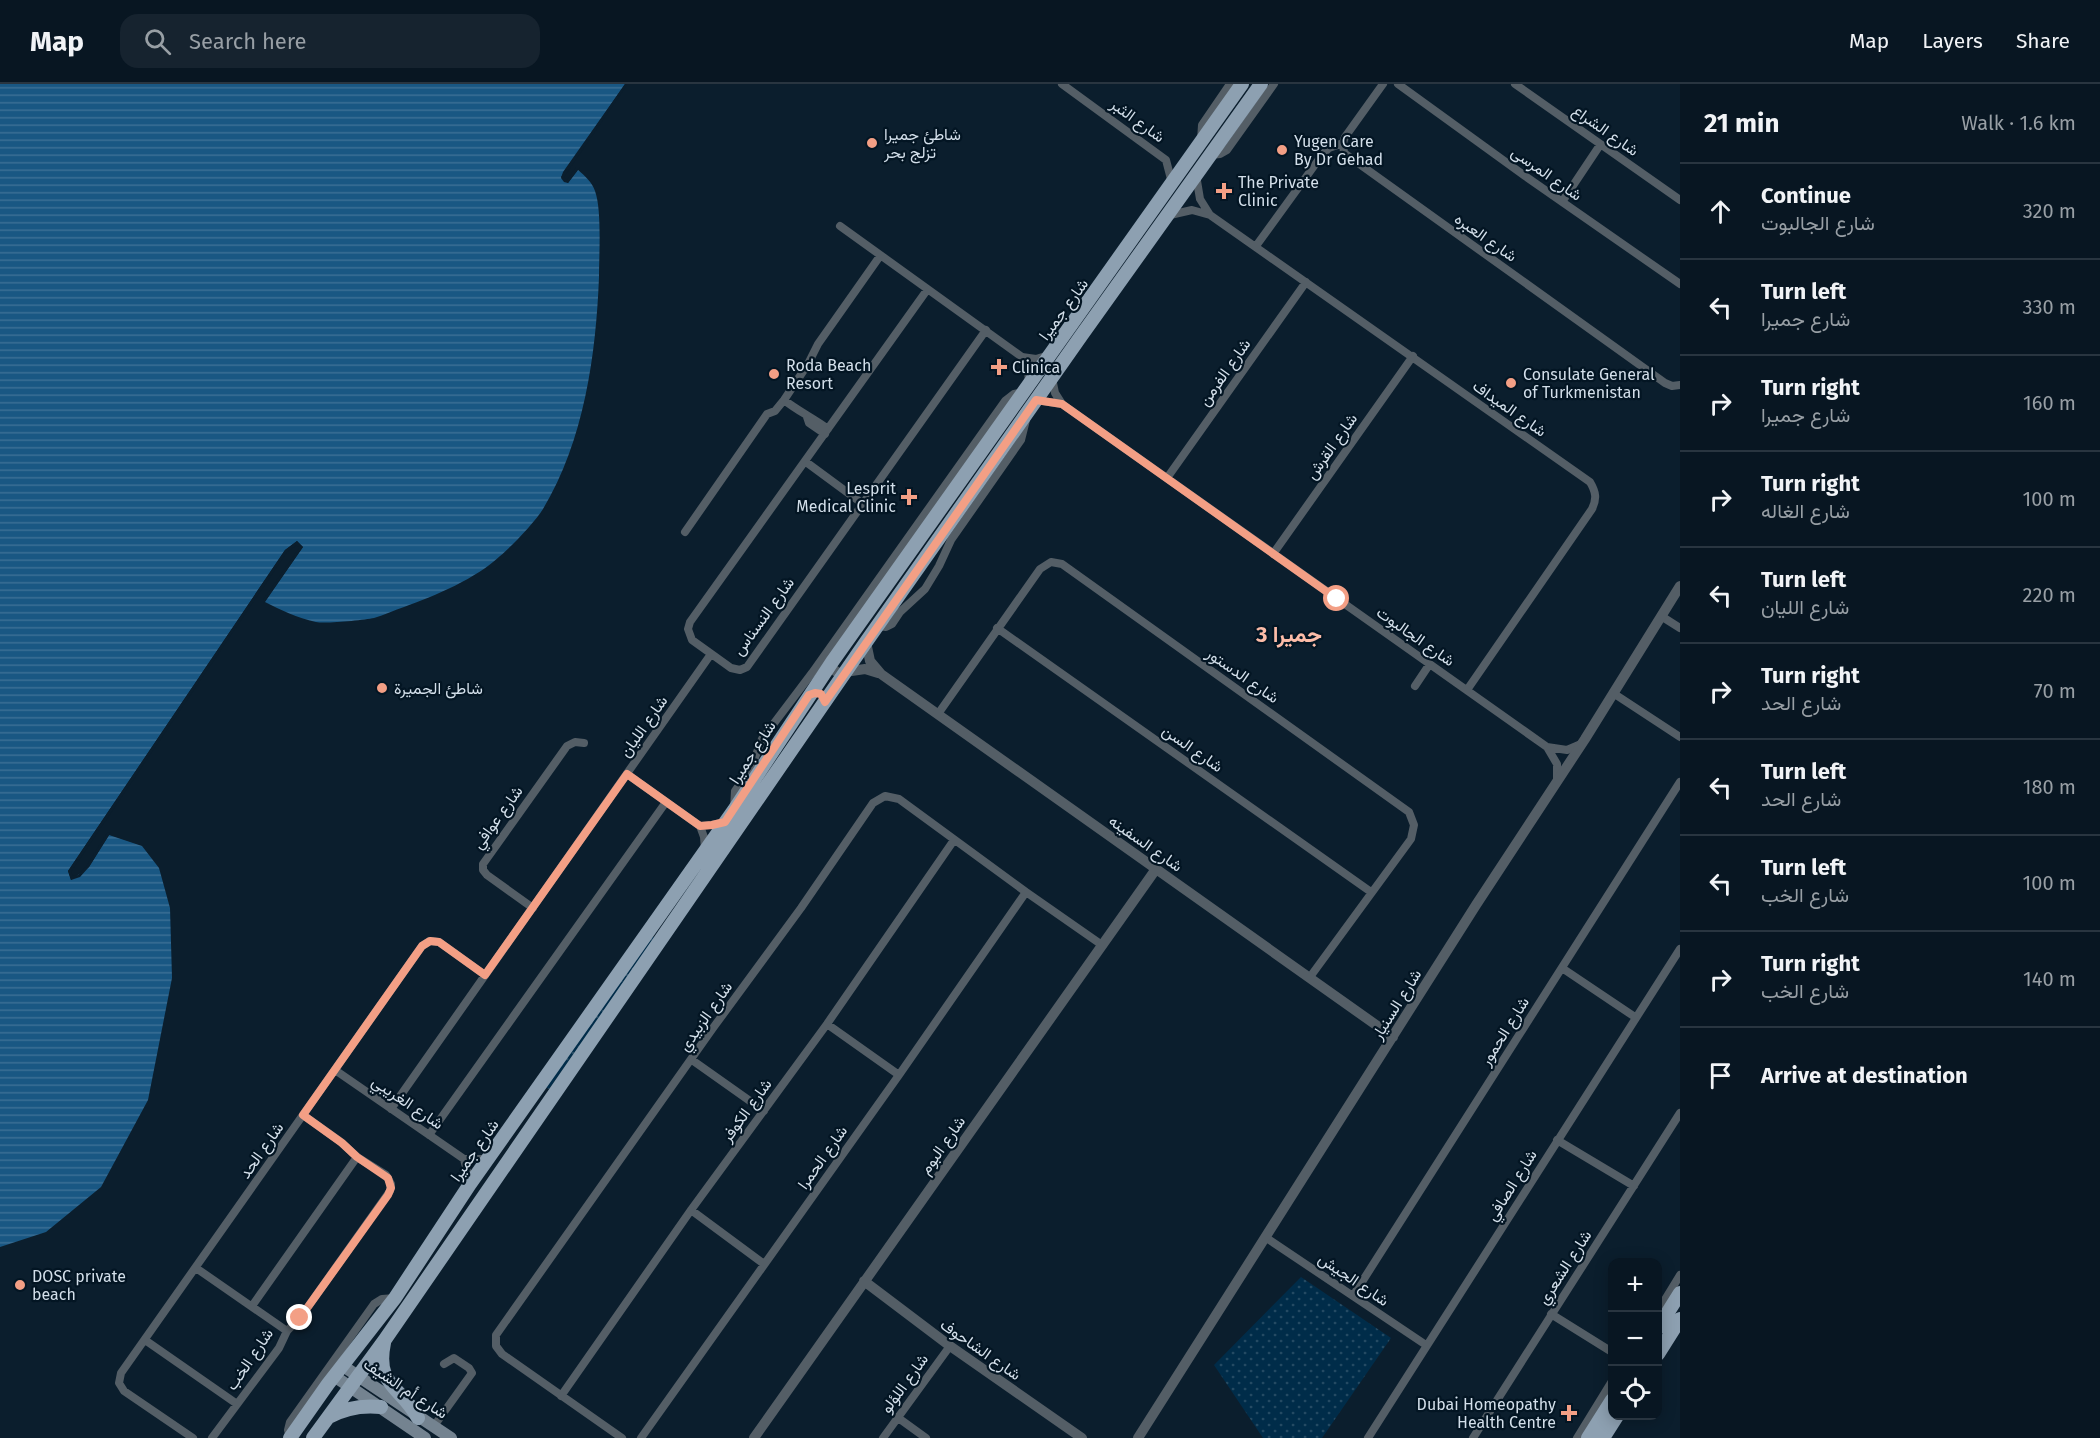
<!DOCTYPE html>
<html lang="en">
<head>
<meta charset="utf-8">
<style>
	:root { --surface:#081622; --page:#16232f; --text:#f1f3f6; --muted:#989fa5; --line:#293540 }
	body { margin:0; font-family:"Fira Sans",Vazirmatn,sans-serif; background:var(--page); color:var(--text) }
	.controls { position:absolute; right:18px; bottom:18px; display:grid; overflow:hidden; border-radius:12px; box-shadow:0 3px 15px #0003 }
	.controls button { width:54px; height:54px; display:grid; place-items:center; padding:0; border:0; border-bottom:2px solid var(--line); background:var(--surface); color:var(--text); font:30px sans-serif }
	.stop { position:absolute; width:18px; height:18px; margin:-14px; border:4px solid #f39f85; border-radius:50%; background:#fff }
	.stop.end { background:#f39f85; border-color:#fff; box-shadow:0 2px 6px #0008 }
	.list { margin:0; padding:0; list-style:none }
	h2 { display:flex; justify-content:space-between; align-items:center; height:78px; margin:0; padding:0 24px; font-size:26px }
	h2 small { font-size:20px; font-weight:400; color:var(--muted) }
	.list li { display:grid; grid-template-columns:39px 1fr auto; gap:18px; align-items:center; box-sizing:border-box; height:96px; padding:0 24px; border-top:2px solid var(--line) }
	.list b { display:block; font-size:22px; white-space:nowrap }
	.list p { margin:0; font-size:20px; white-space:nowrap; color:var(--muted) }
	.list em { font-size:20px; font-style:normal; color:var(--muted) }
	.icon { flex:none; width:33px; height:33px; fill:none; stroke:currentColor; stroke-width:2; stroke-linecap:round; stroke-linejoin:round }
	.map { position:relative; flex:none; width:1680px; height:1354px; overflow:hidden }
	header { display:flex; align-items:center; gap:36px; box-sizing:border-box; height:84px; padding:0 30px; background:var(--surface); border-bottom:2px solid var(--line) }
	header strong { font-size:28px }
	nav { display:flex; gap:33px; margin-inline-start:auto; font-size:21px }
	.search { width:420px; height:54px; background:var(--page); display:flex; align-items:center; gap:15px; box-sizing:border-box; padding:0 21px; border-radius:18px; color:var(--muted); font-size:22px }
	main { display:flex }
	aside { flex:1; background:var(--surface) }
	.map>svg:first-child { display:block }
	.grass { fill:url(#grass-dots) }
	.water { fill:url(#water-rules) }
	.pier { fill:#0b1e2d }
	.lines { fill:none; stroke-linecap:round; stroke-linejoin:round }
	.minor { stroke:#545e66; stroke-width:8 }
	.tertiary { stroke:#545e66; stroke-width:10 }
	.secondary { stroke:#748390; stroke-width:12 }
	.primary { stroke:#8da0b1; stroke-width:14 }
	.route { stroke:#f39f85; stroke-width:8 }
	.poi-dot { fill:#f39f85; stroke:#031523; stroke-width:2 }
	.labels { text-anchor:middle; stroke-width:4.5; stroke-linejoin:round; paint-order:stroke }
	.street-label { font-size:16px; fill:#d3dfea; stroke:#031523 }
	.poi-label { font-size:16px; fill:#d3dfea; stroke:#031523; text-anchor:start }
	.district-label { font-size:22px; font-weight:bold; fill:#fcbca8; stroke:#031523 }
</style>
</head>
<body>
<header>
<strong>Map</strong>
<div class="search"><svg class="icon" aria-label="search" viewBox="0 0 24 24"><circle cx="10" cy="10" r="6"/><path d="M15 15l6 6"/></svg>Search here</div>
<nav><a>Map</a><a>Layers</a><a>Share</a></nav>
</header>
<main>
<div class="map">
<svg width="1680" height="1354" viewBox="0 0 1680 1354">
	<defs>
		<pattern id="grass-dots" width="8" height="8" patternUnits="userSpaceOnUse" patternTransform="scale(1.5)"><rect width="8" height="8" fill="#002c49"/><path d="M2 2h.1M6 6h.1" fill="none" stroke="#244a63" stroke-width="1.8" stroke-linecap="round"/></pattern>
		<pattern id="water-rules" width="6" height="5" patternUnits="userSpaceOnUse" patternTransform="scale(1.5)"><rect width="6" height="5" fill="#195783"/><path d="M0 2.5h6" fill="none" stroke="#3a6f95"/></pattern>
	</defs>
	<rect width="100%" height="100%" fill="#0b1e2d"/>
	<path class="grass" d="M652,852L655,854L549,1005L545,1003Z
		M1301,1193L1391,1254L1322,1354H1263L1214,1281Z"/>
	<path class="water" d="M0,0H625L561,93L568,99L578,86C585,92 592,98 595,107C602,126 599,171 599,193C596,271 584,357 543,425C535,438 512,462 500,472C477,494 435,512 404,523C395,526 384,531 374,534C363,536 326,540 316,538C297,534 281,526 265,518L303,463L297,457L285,466L68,787L71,796L89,783L109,751L142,762L159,784L170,824L172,894L148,1016L101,1103L46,1148L0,1163Z"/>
	<path class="pier" d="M625,0L627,1L564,93L567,96L576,83H580L568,99L564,98L561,94L563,88Z
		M297,457L303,463L263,520V516L299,464L297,461L287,468L71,788L73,792L78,791L87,781L107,749L111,748L89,783L80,793L71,796L68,787L285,466Z"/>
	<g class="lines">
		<path class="minor" d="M1062,0L1166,76L1172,99
			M1383,0L1345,53L1343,59L1344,69L1665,299L1672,302L1680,301
			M1398,0L1525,92L1680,200
			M1515,0L1680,116
			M1201,56L1202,41L1230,0
			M1211,71L1220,70L1227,66L1274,0
			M1196,91L1200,115L1210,131
			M1562,118L1600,61
			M1170,131L1192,126L1210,131L1590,398C1596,408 1597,415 1592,425L1467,606
			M840,142L1022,273L1036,275L1049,271
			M1256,162L1322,71L1329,64L1343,59
			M927,206L690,538L688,545L692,556L731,584L740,586L747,583L986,246
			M1022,273L1028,286L1029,300
			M1052,294L1055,309L1062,320
			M784,316C798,327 813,334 828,345
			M1036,316L1062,320L1547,663L1557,680V696
			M807,333L809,339L825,350
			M806,378L863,420
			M1167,394L1306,198
			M685,448L767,330L775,327L784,316L808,280L818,260L880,172
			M1273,470L1413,272
			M1661,532L1680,544
			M878,542L886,543L892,540L900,528L925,505L939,482L951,456L1021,356L1027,332
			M997,544L1371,808
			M1415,602L1429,581
			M1613,609L1680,653
			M938,630L1040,485L1051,478L1062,480L1409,728L1414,741L1411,755L1310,893
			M1547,663L1567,666L1581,660
			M627,690L700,742L704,753L705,765
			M734,725L735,707L751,684L762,655L812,589L1005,317L1014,310L1024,308
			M700,742L712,741L725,738
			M533,824L487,791L483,786V780L567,662L575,658L584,659
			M1562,884L1635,933
			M827,940L899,991
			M692,976L764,1027
			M335,986L464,1075H488
			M391,1025L711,570
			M429,1051L666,718
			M1557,1056L1634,1102
			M464,1075L470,1100
			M691,1126L764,1180
			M1265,1153L1426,1261
			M196,1184L287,1247
			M1353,1212L1680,698
			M252,1222L357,1073
			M1658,1227L1680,1191
			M1551,1230L1612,1268
			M145,1256L237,1320
			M561,1312L691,1126L827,940L954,756
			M897,1333L926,1354
			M434,1342L472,1289L469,1284L454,1274L444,1280
			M193,1354L124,1307L119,1299L121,1289L422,862L430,857L439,858L485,891
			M212,1354L279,1264L287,1247L300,1234L390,1107L391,1100L386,1091L357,1073L341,1058L303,1031
			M290,1354L288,1346L290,1338L374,1220L382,1215L395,1214
			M622,1354L502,1270L496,1262V1251L713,944L801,824L873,719L885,712L899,715L1026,808L1102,861
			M641,1354L899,991L1026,808
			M883,1354L950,1262
			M1368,1354L1680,865
			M1473,1354L1680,1029
			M1577,1354L1612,1297"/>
		<path class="tertiary" d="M866,558L870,577L881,590L1393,953
			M832,579L833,585L838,589L865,585L878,589
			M864,1197L950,1262L1082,1354
			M754,1354L1156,785
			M1138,1354L1476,821L1585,655L1680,502"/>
		<path class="secondary" d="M343,1282L451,1354
			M334,1292L425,1354"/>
		<path class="primary" d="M1658,1244L1680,1209
			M384,1259C375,1302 401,1302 418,1334
			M1658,1270L1680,1235
			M329,1333C345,1324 362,1321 381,1323
			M290,1354L328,1300L395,1214L470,1100L734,726L832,578L1242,0
			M313,1354L384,1257L866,558L1081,252L1261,0
			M1588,1354L1612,1316
			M1603,1354L1617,1332"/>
	</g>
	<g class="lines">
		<path class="route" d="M300,1234L388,1111L391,1104L388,1094L357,1073L342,1059L303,1031L422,862L430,857L439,858L485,891L627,690L700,742L712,741L725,738L809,611L815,609L821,610L825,618L1036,316L1062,320L1337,515"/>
	</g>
	<g class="poi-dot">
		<circle cx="872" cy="59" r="6"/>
		<circle cx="1282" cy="66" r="6"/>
		<path d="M1221 98h6v6h6v6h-6v6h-6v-6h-6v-6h6z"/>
		<path d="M996 274h6v6h6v6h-6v6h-6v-6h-6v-6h6z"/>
		<circle cx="774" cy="290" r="6"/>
		<circle cx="1511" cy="299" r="6"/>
		<path d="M906 404h6v6h6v6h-6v6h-6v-6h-6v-6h6z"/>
		<circle cx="382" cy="604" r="6"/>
		<circle cx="20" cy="1201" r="6"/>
		<path d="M1566 1320h6v6h6v6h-6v6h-6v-6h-6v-6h6z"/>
	</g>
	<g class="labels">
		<g class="street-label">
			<text transform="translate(1138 36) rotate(36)" y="6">شارع الثبر</text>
			<text transform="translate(1606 46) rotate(35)" y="6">شارع الشراع</text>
			<text transform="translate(1547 89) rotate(35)" y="6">شارع المرسى</text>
			<text transform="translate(1486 153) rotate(35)" y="6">شارع العبره</text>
			<text transform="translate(1063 225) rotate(-54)" y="6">شارع جميرا</text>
			<text transform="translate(1224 288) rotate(-55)" y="6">شارع الفرمن</text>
			<text transform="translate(1510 324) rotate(35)" y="6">شارع الميداف</text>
			<text transform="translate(1331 362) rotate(-55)" y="6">شارع القرش</text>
			<text transform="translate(763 532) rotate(-54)" y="6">شارع النسناس</text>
			<text transform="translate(1416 552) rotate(35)" y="6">شارع الجالبوت</text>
			<text transform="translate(1243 591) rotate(35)" y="6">شارع الدستور</text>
			<text transform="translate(643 642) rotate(-55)" y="6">شارع الليان</text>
			<text transform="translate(1193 664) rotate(35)" y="6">شارع السن</text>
			<text transform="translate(752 668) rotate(-57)" y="6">شارع جميرا</text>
			<text transform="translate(497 733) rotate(-54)" y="6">شارع عوافي</text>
			<text transform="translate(1146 759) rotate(35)" y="6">شارع السفينه</text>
			<text transform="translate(1396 920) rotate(-58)" y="6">شارع السنيار</text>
			<text transform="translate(705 932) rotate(-55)" y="6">شارع الزبيدي</text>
			<text transform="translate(1504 947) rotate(-58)" y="6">شارع الحمور</text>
			<text transform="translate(408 1018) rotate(34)" y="6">شارع الغريبي</text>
			<text transform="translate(746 1026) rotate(-54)" y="6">شارع الكوفر</text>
			<text transform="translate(942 1061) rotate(-55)" y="6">شارع البوم</text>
			<text transform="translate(261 1066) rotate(-55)" y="6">شارع الحد</text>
			<text transform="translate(474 1066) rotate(-55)" y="6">شارع جميرا</text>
			<text transform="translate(822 1073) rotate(-55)" y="6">شارع الحمرا</text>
			<text transform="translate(1511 1101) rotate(-58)" y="6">شارع الصافي</text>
			<text transform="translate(1564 1183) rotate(-57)" y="6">شارع الشعري</text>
			<text transform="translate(1354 1195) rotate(34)" y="6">شارع الجيش</text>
			<text transform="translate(981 1265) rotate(35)" y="6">شارع الشاحوف</text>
			<text transform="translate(249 1275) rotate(-56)" y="6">شارع الخب</text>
			<text transform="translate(904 1299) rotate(-54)" y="6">شارع اللؤلو</text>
			<text transform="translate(406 1304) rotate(33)" y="6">شارع أم الشيف</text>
		</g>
		<g class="poi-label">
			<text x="884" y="56">شاطئ جميرا<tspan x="884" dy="18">تزلج بحر</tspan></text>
			<text x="1294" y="63">Yugen Care<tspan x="1294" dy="18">By Dr Gehad</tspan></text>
			<text x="1238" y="104">The Private<tspan x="1238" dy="18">Clinic</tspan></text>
			<text x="786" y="287">Roda Beach<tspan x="786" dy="18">Resort</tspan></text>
			<text x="1012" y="289">Clinica</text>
			<text x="1523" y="296">Consulate General<tspan x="1523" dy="18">of Turkmenistan</tspan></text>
			<text x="896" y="410" text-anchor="end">Lesprit<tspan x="896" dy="18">Medical Clinic</tspan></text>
			<text x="394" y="610">شاطئ الجميرة</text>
			<text x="32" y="1198">DOSC private<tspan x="32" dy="18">beach</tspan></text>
			<text x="1556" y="1326" text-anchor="end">Dubai Homeopathy<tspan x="1556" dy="18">Health Centre</tspan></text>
		</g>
		<g class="district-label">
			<text x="1289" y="558">جميرا 3</text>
		</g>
	</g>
</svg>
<div class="controls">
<button>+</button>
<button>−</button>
<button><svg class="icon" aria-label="locate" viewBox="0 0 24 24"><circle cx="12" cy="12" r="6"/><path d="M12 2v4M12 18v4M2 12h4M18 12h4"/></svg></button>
</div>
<div class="stop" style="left:1337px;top:515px"></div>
<div class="stop end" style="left:300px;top:1234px"></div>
</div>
<aside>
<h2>21 min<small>Walk · 1.6 km</small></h2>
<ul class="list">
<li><svg class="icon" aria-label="ahead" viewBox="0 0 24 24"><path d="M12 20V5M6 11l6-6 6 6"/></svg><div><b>Continue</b><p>شارع الجالبوت</p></div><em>320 m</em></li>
<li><svg class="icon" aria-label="left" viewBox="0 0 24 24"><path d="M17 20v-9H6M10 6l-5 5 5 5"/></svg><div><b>Turn left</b><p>شارع جميرا</p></div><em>330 m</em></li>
<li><svg class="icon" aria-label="right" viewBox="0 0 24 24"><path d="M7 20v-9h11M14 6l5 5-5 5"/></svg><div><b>Turn right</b><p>شارع جميرا</p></div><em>160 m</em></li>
<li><svg class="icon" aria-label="right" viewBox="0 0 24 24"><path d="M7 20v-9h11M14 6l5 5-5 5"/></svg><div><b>Turn right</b><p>شارع الغاله</p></div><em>100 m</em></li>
<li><svg class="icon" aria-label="left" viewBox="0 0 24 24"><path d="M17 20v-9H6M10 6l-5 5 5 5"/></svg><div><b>Turn left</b><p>شارع الليان</p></div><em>220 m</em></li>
<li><svg class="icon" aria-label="right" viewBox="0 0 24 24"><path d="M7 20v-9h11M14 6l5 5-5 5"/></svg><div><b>Turn right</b><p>شارع الحد</p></div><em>70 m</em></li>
<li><svg class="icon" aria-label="left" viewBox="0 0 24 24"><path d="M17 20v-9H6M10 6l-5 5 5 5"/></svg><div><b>Turn left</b><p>شارع الحد</p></div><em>180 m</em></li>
<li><svg class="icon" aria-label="left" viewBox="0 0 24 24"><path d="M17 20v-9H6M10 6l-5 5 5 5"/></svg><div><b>Turn left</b><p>شارع الخب</p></div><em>100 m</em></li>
<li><svg class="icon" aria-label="right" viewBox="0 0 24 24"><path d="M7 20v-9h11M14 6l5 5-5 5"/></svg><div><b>Turn right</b><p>شارع الخب</p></div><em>140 m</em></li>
<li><svg class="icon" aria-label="arrive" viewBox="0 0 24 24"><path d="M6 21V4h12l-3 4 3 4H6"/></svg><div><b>Arrive at destination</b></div></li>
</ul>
</aside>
</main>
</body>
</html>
